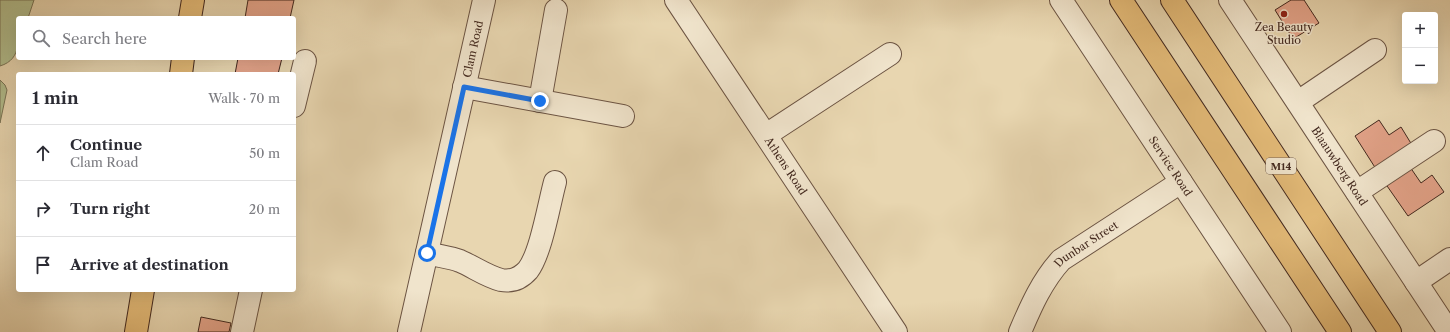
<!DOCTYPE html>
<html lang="en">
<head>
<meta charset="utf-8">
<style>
	:root { --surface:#fff; --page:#f7f7f7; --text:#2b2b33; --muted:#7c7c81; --line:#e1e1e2 }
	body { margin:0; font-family:"Libre Caslon Text",serif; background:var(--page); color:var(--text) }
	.controls { position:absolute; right:12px; top:12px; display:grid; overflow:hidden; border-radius:4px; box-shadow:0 4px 16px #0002 }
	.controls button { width:36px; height:36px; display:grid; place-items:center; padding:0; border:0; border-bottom:1px solid var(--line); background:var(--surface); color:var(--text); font:20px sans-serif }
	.stop { position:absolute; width:12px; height:12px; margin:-9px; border:3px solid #1a73e8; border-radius:50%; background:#fff }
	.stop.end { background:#1a73e8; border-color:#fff; box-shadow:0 1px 4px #0008 }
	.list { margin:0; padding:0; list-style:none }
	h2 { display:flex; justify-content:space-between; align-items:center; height:52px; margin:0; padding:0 16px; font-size:17px }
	h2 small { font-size:13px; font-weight:400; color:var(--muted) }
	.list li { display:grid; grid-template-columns:26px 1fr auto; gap:12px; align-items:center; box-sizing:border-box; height:56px; padding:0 16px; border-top:1px solid var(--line) }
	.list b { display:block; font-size:15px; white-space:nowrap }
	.list p { margin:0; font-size:13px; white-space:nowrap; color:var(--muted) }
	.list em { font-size:13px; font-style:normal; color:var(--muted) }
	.icon { flex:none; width:22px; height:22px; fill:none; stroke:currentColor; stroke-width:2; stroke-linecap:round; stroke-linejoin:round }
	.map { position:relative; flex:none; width:1450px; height:332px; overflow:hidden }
	.search { position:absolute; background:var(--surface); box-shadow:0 4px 16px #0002; left:16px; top:16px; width:280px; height:44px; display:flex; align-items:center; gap:10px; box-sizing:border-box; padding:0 14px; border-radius:4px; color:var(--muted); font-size:15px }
	.panel { position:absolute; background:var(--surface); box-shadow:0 4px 16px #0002; left:16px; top:72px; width:280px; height:220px; border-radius:4px }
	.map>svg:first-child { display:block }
	.green { fill:#b2be8e; stroke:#7a7456 }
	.building { fill:#e3a389; stroke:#43291f }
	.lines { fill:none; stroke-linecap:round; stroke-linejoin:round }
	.minor-casing { stroke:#6c5443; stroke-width:24 }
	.major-casing { stroke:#43291f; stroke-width:24 }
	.minor { stroke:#f0e4cc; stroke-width:22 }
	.major { stroke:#e4bb78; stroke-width:22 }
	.route { stroke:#1a73e8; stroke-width:5 }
	.poi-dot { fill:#8f2418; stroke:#f0e4cc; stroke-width:1.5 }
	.labels { text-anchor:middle; stroke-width:3; stroke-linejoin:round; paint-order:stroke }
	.shield { fill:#f0e4cc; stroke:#776153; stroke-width:1 }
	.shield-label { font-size:10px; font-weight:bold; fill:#43291f }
	.poi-label { font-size:11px; fill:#43291f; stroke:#f0e4cc }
	.street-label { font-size:11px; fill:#43291f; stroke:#f0e4cc }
</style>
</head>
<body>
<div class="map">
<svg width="1450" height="332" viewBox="0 0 1450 332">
	<rect width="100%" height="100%" fill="#e8d6b0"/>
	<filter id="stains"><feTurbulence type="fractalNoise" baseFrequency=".005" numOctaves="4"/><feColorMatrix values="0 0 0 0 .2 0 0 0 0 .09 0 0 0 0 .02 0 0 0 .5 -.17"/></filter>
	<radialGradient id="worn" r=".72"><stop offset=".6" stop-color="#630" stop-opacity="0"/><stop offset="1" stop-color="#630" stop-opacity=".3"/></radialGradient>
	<path class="green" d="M0,0H34L28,18H18C18,37 23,59 0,66Z
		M0,80L5,85L7,90L0,123Z"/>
	<path class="building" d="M248,0H294L290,18H245Z
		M1291,0H1304L1319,23L1293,39L1275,10Z
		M238,58H282L278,74H235Z
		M1379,120L1389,135L1401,127L1412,145L1376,169L1355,136Z
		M1410,167L1421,183L1432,175L1444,192L1408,216L1385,183Z
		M201,317L231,323L229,332H198Z"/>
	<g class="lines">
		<defs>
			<g id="minor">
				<path id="s1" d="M676,0L896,332"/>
				<path id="s2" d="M1061,0L1280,332"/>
				<path id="s3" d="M1230,0L1449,332"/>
				<path d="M464,87L623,116"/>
				<path d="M540,101L556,10"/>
				<path d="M1298,102L1375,50"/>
				<path d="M294,106L305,61"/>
				<path d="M766,135L890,54"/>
				<path d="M1357,192L1434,141"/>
				<path d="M427,253C437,256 450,257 460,261C474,267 486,276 501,280C512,282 521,278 528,270C541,253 549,204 555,182"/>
				<path d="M1416,282L1450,259"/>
				<path d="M242,332L251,290"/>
				<path id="s4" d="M409,332L484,0"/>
				<path id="s5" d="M1020,332C1031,306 1042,281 1061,260L1181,182"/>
			</g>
			<path id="major" d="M1121,0L1340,332
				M1172,0L1390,332
				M190,18L193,0
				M181,74L183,58
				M136,332L143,290"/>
		</defs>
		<use href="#minor" class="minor-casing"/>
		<use href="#major" class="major-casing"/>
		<use href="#minor" class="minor"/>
		<use href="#major" class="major"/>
	</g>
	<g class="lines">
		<path class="route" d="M427,253L464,87L540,101"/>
	</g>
	<circle class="poi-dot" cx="1284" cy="14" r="4"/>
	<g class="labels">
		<rect class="shield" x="1266" y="158" width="30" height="16" rx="3"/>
		<g class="shield-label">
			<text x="1281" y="170">M14</text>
		</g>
		<g class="poi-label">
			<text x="1284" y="31">Zea Beauty<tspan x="1284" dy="13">Studio</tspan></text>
		</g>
		<g class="street-label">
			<text dy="4" stroke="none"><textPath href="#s4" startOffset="290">Clam Road</textPath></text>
			<text dy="4" stroke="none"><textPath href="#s1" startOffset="199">Athens Road</textPath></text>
			<text dy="4" stroke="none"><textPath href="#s2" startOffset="199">Service Road</textPath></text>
			<text dy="4" stroke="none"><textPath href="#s3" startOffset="199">Blaauwberg Road</textPath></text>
			<text dy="4" stroke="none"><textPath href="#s5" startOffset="113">Dunbar Street</textPath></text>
		</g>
	</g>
	<rect width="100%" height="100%" filter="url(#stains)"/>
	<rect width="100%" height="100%" fill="url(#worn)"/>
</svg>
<div class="controls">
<button>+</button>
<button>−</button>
</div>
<div class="stop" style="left:427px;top:253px"></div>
<div class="stop end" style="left:540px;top:101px"></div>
<div class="search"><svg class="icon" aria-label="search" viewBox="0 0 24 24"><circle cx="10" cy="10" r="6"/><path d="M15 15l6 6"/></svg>Search here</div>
<section class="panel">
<h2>1 min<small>Walk · 70 m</small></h2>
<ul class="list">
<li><svg class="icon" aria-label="ahead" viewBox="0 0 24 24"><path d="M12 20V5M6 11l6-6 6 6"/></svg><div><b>Continue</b><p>Clam Road</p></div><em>50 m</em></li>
<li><svg class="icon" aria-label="right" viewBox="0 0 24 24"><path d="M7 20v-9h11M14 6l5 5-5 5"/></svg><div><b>Turn right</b></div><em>20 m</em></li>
<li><svg class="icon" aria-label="arrive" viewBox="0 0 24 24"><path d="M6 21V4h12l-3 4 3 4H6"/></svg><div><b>Arrive at destination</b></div></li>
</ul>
</section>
</div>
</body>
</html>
